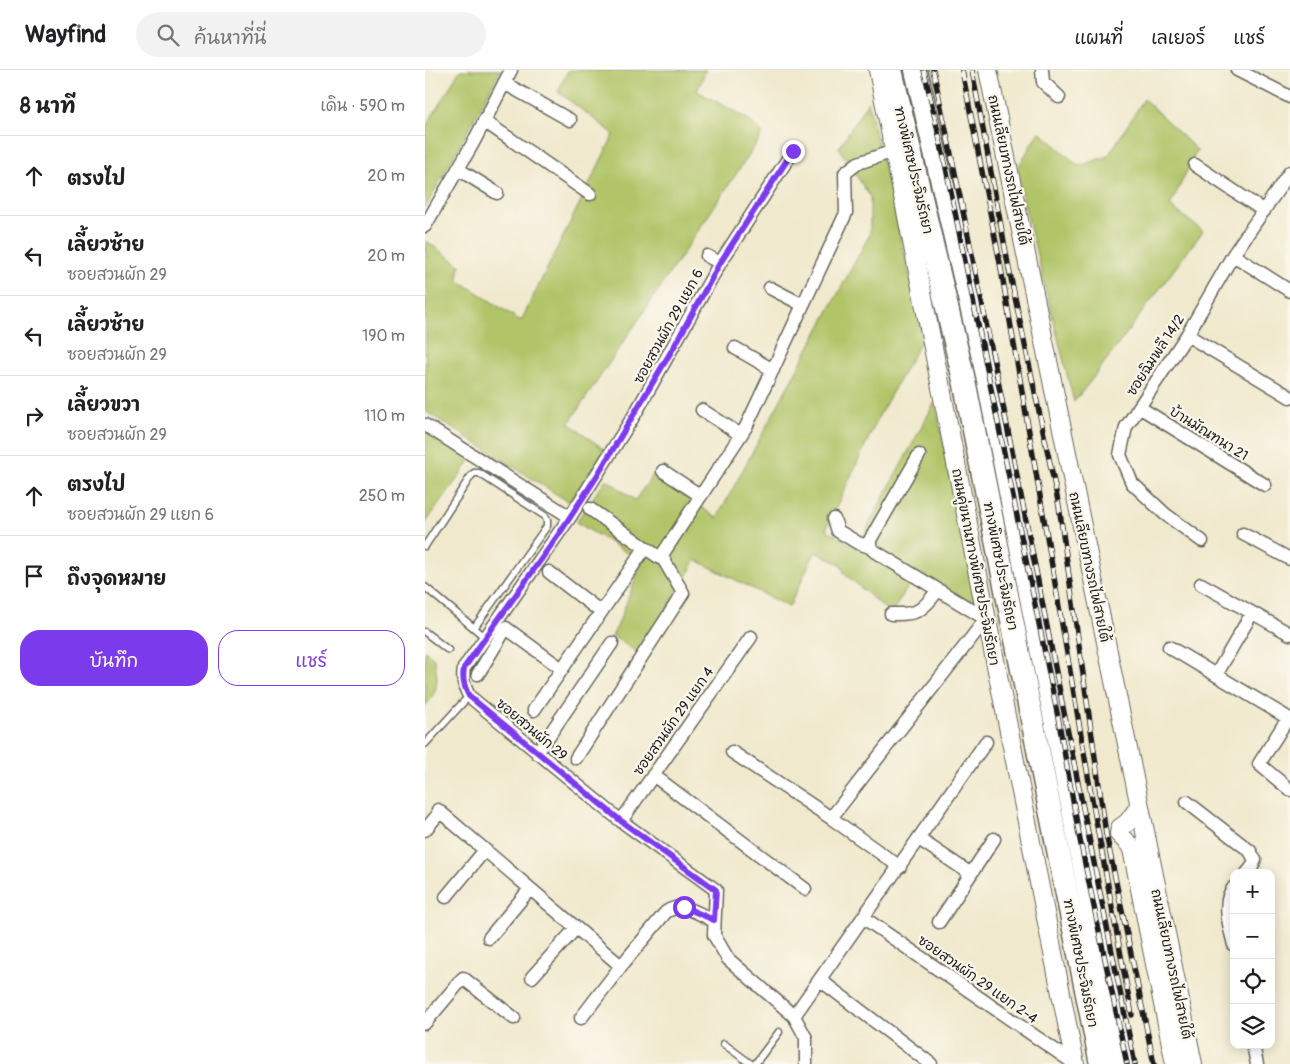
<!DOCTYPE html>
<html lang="th">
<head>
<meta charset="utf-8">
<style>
	:root { --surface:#fff; --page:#f2f2f2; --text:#202124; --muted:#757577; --line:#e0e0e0; --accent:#7c3aed }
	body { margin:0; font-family:Pangolin,"Playpen Sans Thai",sans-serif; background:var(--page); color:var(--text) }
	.controls { position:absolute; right:15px; bottom:15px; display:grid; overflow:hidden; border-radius:10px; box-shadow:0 2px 12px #0003 }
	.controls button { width:45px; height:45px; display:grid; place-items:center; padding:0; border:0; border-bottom:1px solid var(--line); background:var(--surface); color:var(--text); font:25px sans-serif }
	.stop { position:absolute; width:15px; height:15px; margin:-11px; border:4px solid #7c3aed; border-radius:50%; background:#fff }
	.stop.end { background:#7c3aed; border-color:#fff; box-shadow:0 1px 5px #0008 }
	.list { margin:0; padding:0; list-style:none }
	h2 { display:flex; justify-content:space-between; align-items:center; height:65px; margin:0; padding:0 20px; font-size:21px }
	h2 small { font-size:16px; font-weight:400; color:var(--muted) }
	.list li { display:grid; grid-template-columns:32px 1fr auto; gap:15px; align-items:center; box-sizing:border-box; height:80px; padding:0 20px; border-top:1px solid var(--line) }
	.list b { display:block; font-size:19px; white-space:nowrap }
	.list p { margin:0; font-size:16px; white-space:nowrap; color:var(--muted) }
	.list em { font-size:16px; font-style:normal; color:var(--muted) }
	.actions { display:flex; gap:10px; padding:15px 20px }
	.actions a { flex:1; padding:11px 0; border:1px solid var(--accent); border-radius:20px; text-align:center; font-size:18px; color:var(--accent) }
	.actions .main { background:var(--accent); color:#fff }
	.icon { flex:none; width:28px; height:28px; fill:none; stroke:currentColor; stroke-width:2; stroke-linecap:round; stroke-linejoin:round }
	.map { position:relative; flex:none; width:865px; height:994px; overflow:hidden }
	header { display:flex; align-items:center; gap:30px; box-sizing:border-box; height:70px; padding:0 25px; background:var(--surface); border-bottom:1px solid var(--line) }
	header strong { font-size:24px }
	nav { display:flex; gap:28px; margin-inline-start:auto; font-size:18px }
	.search { width:350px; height:45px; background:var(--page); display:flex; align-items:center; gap:12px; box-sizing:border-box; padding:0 18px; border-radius:28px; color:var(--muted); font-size:19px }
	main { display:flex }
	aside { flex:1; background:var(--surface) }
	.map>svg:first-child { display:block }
	.green { fill:#b1c467; stroke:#667042 }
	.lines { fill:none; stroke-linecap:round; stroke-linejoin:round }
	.service-casing { stroke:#66645a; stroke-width:9 }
	.minor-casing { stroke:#66645a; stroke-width:15 }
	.secondary-casing { stroke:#66645a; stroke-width:20 }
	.motorway-casing { stroke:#66645a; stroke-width:25 }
	.service { stroke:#fff; stroke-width:6 }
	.minor { stroke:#fff; stroke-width:12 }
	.secondary { stroke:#fff; stroke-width:18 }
	.motorway { stroke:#fff; stroke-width:22 }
	.rail-casing { stroke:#1c1c1c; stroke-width:5.5 }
	.rail { stroke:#fbf7ec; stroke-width:4; stroke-dasharray:11; stroke-linecap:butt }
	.route { stroke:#7c3aed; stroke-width:6 }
	.labels { text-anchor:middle; stroke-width:4.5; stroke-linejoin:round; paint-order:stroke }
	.street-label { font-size:14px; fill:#1c1c1c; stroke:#fbf7ec }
</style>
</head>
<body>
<header>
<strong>Wayfind</strong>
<div class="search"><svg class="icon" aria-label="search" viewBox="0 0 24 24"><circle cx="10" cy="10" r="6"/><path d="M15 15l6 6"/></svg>ค้นหาที่นี่</div>
<nav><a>แผนที่</a><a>เลเยอร์</a><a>แชร์</a></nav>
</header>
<main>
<aside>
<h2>8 นาที<small>เดิน · 590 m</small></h2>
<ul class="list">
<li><svg class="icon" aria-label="ahead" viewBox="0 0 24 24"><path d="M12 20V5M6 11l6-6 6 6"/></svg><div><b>ตรงไป</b></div><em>20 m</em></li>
<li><svg class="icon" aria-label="left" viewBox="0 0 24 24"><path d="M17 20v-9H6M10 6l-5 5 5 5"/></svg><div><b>เลี้ยวซ้าย</b><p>ซอยสวนผัก 29</p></div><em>20 m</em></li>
<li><svg class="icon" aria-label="left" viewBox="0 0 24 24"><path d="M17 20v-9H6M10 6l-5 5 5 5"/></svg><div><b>เลี้ยวซ้าย</b><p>ซอยสวนผัก 29</p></div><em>190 m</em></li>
<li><svg class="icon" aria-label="right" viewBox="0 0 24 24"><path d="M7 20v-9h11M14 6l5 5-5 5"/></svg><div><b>เลี้ยวขวา</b><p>ซอยสวนผัก 29</p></div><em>110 m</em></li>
<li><svg class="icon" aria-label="ahead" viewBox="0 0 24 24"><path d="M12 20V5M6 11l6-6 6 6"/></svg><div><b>ตรงไป</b><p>ซอยสวนผัก 29 แยก 6</p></div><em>250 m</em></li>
<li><svg class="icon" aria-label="arrive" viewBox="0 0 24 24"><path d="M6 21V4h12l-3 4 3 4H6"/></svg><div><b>ถึงจุดหมาย</b></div></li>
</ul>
<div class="actions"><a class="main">บันทึก</a><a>แชร์</a></div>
</aside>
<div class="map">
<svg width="865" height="994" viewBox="0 0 865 994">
	<rect width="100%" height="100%" fill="#fbf7ec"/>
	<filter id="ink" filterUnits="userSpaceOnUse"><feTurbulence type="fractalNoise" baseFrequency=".02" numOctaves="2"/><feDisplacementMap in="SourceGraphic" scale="10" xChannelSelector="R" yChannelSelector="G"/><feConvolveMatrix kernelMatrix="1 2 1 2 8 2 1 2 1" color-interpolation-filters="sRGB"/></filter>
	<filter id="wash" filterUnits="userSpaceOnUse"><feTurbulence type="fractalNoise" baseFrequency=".0096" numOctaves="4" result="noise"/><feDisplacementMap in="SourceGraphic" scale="20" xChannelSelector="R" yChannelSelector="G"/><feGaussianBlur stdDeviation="1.12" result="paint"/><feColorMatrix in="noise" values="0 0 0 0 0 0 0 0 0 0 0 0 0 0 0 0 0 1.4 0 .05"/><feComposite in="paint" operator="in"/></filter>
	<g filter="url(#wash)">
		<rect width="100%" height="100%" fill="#f0e9cd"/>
		<path class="green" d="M35,0H76L0,138V58Z
			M143,0H281L272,21L323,49L338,64L144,353L180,380L144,432L0,341L1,171L35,195L33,210L96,251L189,64L133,22Z
			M719,29L772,80L745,136L778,161L671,304L649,332L591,101L614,61L654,96L683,86Z
			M443,31L499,266L455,344L401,459L431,478L510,332L550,529L541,531L492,502L466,544L420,504L415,494L390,482L364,537L271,490L215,584L187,566L192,557L217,492L151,452L181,409L210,430L228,405L292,448L445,164V127L414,78Z
			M0,362L45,391L0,454Z
			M0,581L9,588C13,608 15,620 0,636Z"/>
	</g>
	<g filter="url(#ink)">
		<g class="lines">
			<defs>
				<path id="service" d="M0,476L46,406L49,403H54L120,446L122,450V456L49,558
					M0,517L61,568
					M0,562L23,580
					M0,674L44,626
					M299,974L326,994
					M330,994L354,962"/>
				<path id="minor" d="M617,0L618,12L634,27
					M812,0L865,27
					M79,13L145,50
					M59,51L165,124
					M770,95L839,141
					M33,99L72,123
					M0,156L48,73L86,0
					M808,185L865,221
					M282,186L295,193
					M345,218L378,235
					M762,265L865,327
					M310,278L348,300
					M714,337L840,415
					M277,340L316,365
					M0,355L145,447L39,598C37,609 39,616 44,626L196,751L291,820L289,865L303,889L369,946L381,968V994
					M238,401L276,426
					M165,439L235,488L321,357L421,143L420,103L433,93L469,81
					M145,447L210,344L295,193L368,81
					M409,449L413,461L433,473L445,477
					M818,464L865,489
					M777,471L740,444L707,413L695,385L701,357L762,265L808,185L865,102
					M124,502L176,542
					M776,514L865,564
					M466,544C493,545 497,541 513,520
					M744,577L863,648L834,694L865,720
					M53,604L81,558L137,599
					M791,605L827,543
					M109,640L220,478
					M307,682L406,748L475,797
					M112,683L187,573
					M151,688L258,523L236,485
					M228,705L380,819
					M762,732L825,781L830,790L827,797L822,803
					M13,740L196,896L241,842C258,831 272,843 289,851
					M406,748L561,549L449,481L445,477V470L494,385
					M196,751L326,567
					M0,760L15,742
					M494,769L546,804
					M809,817C796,832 805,858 809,875
					M21,827L60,780
					M439,848L650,994
					M514,852L569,769
					M64,868L105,819
					M107,907L151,858
					M395,910L506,994
					M369,946L561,672
					M156,948L196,896
					M0,953L38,908L89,948
					M828,975L832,994"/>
				<path id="secondary" d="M453,0L650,994
					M563,0L768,994
					M714,737L703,752L695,758L694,764L704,774L707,779L750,994"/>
				<path id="motorway" d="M466,0L539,310L676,994
					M491,0L562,305L698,994"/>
			</defs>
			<use href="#service" class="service-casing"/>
			<use href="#minor" class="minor-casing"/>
			<use href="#secondary" class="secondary-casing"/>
			<use href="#motorway" class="motorway-casing"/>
			<use href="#service" class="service"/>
			<use href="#minor" class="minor"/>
			<use href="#secondary" class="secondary"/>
			<use href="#motorway" class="motorway"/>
			<defs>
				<path id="rail" d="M499,0L519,88L633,647L655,770L702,994
					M508,0C580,330 641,663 710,994
					M537,0L575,193L667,729L707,945
					M547,0L584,199L634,436L681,764L729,994"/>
			</defs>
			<use href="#rail" class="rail-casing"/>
			<use href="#rail" class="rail"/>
		</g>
	</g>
	<g class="lines" filter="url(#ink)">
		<path class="route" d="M259,837L289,850L291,820L196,751L44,626C39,616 37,609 39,598L134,464L172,406L250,275L295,193L368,81"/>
	</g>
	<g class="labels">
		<g class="street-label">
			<text transform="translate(489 100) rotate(77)" y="5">ทางพิเศษประจิมรัถยา</text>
			<text transform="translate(584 100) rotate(78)" y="5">ถนนเลียบทางรถไฟสายใต้</text>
			<text transform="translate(243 256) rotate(-61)" y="5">ซอยสวนผัก 29 แยก 6</text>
			<text transform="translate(730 285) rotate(-57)" y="5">ซอยฉิมพลี 14/2</text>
			<text transform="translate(784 363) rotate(32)" y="5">บ้านมัณฑนา 21</text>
			<text transform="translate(576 496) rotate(79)" y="5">ทางพิเศษประจิมรัถยา</text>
			<text transform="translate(551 497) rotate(79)" y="5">ถนนคู่ขนานทางพิเศษประจิมรัถยา</text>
			<text transform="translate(665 497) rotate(78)" y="5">ถนนเลียบทางรถไฟสายใต้</text>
			<text transform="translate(248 651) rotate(-55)" y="5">ซอยสวนผัก 29 แยก 4</text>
			<text transform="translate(107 659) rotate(40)" y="5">ซอยสวนผัก 29</text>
			<text transform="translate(656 893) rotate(79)" y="5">ทางพิเศษประจิมรัถยา</text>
			<text transform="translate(747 894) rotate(78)" y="5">ถนนเลียบทางรถไฟสายใต้</text>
			<text transform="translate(553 909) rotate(35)" y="5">ซอยสวนผัก 29 แยก 2-4</text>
		</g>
	</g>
</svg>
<div class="controls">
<button>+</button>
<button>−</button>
<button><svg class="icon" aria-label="locate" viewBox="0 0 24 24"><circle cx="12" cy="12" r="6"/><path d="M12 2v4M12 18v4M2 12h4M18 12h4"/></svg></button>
<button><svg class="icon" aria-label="layers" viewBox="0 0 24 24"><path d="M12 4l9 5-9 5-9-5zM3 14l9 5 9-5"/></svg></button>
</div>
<div class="stop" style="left:259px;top:837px"></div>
<div class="stop end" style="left:368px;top:81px"></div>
</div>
</main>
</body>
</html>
